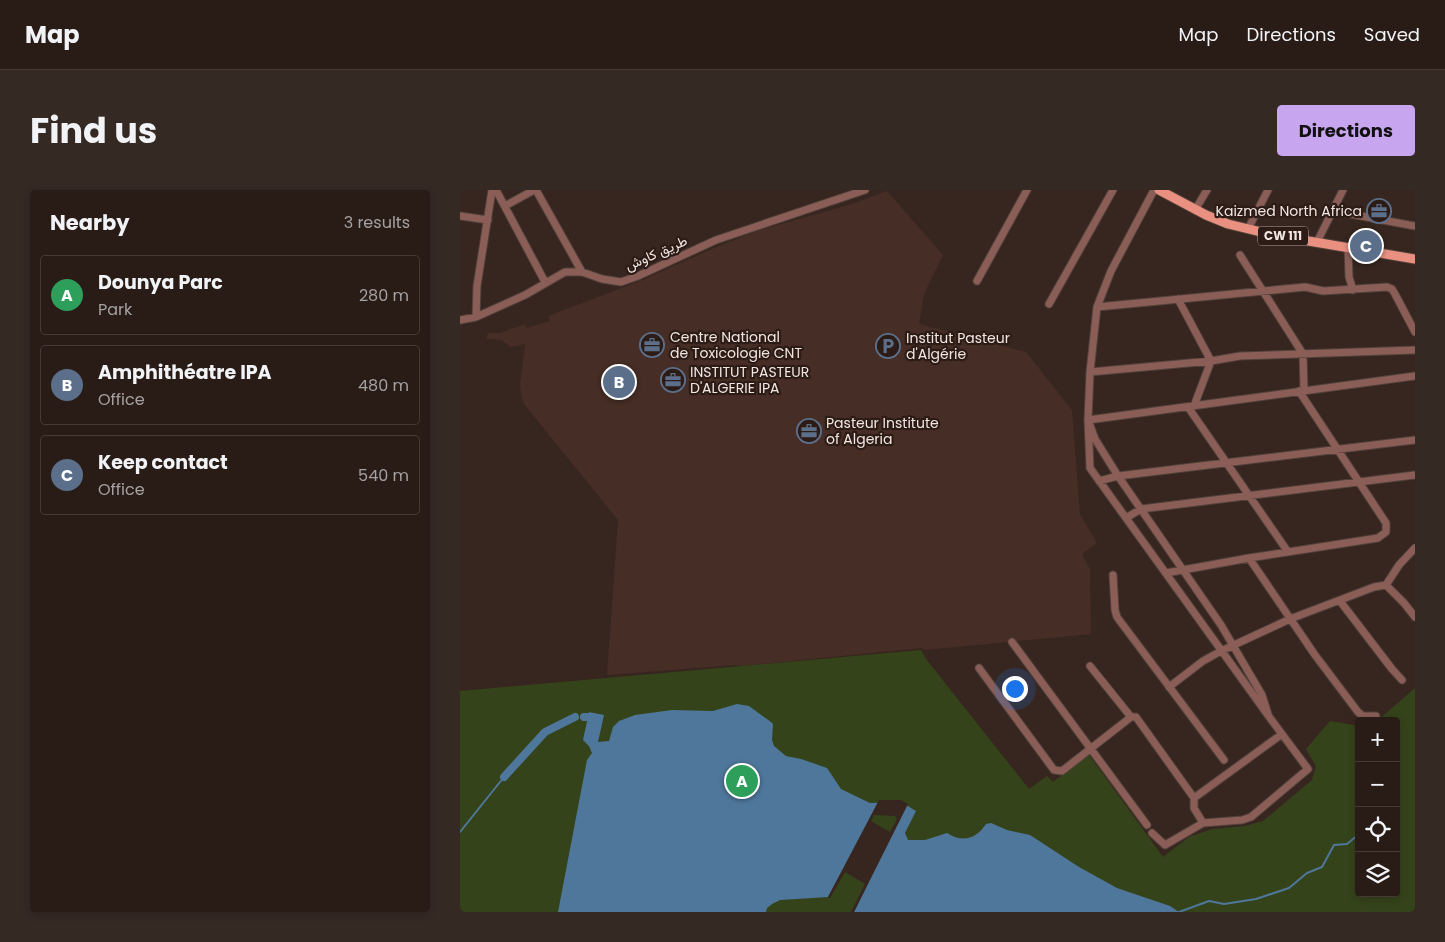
<!DOCTYPE html>
<html lang="en">
<head>
<meta charset="utf-8">
<style>
	:root { --surface:#291c17; --page:#352924; --text:#f1f3f6; --muted:#a5a1a1; --line:#453a36; --accent:#c8a5ef }
	body { margin:0; font-family:Poppins,Vazirmatn,sans-serif; background:var(--page); color:var(--text) }
	.controls { position:absolute; right:15px; bottom:15px; display:grid; overflow:hidden; border-radius:5px; box-shadow:0 2px 8px #0003 }
	.controls button { width:45px; height:45px; display:grid; place-items:center; padding:0; border:0; border-bottom:1px solid var(--line); background:var(--surface); color:var(--text); font:25px sans-serif }
	.you { position:absolute; left:554px; top:498px; width:18px; height:18px; margin:-12px; border:4px solid #fff; border-radius:50%; background:#1a73e8; box-shadow:0 0 0 8px #1a73e833 }
	.badge { display:grid; place-items:center; width:32px; height:32px; border-radius:50%; background:var(--accent); color:#fff; font-size:16px; font-weight:700 }
	.pin { position:absolute; translate:-50% -50%; border:2px solid #fff; box-shadow:0 1px 5px #0006 }
	.list { margin:0; padding:0; list-style:none }
	h2 { display:flex; justify-content:space-between; align-items:center; height:65px; margin:0; padding:0 20px; font-size:21px }
	h2 small { font-size:16px; font-weight:400; color:var(--muted) }
	.list li { display:grid; grid-template-columns:32px 1fr auto; gap:15px; align-items:center; box-sizing:border-box; height:80px; margin:0 10px 10px; padding:0 10px; border:1px solid var(--line); border-radius:5px }
	.list b { display:block; font-size:19px; white-space:nowrap }
	.list p { margin:0; font-size:16px; white-space:nowrap; color:var(--muted) }
	.list em { font-size:16px; font-style:normal; color:var(--muted) }
	.icon { flex:none; width:28px; height:28px; fill:none; stroke:currentColor; stroke-width:2; stroke-linecap:round; stroke-linejoin:round }
	.map { position:relative; flex:none; width:955px; height:722px; overflow:hidden; border-radius:5px }
	header { display:flex; align-items:center; gap:30px; box-sizing:border-box; height:70px; padding:0 25px; background:var(--surface); border-bottom:1px solid var(--line) }
	header strong { font-size:24px }
	nav { display:flex; gap:28px; margin-inline-start:auto; font-size:18px }
	.intro { display:flex; align-items:center; justify-content:space-between; box-sizing:border-box; height:120px; padding:0 30px }
	h1 { margin:0; font-size:35px }
	.button { padding:12px 22px; border-radius:5px; background:var(--accent); color:#111; font-size:18px; font-weight:700 }
	main { display:flex; gap:30px; padding:0 30px }
	aside { flex:1; background:var(--surface); border-radius:5px; box-shadow:0 2px 8px #0003 }
	.map>svg:first-child { display:block }
	.built { fill:#462d25 }
	.green { fill:#35431b }
	.water { fill:#4f779b; fill-rule:evenodd }
	.pier { fill:#37261f; fill-rule:evenodd }
	.lines { fill:none; stroke-linecap:round; stroke-linejoin:round }
	.stream { stroke:#4f779b; stroke-width:2 }
	.canal { stroke:#4f779b; stroke-width:8 }
	.minor-casing { stroke:#51413a; stroke-width:9 }
	.major-casing { stroke:#51413a; stroke-width:11 }
	.minor { stroke:#8a5e57; stroke-width:7 }
	.major { stroke:#ea9081; stroke-width:9 }
	.labels { text-anchor:middle; stroke-width:4.5; stroke-linejoin:round; paint-order:stroke }
	.shield { fill:#2d1c16; stroke:#b6a9a3; stroke-width:1 }
	.shield-label { font-size:12px; font-weight:bold; fill:#f1e5e0 }
	.poi-label { font-size:14px; fill:#f1e5e0; stroke:#2d1c16; text-anchor:start }
	.street-label { font-size:14px; fill:#f1e5e0; stroke:#2d1c16 }
</style>
</head>
<body>
<header>
<strong>Map</strong>
<nav><a>Map</a><a>Directions</a><a>Saved</a></nav>
</header>
<div class="intro"><h1>Find us</h1><a class="button">Directions</a></div>
<main>
<aside>
<h2>Nearby<small>3 results</small></h2>
<ul class="list">
<li><span class="badge" style="background:#2e9e5b">A</span><div><b>Dounya Parc</b><p>Park</p></div><em>280 m</em></li>
<li><span class="badge" style="background:#5c6f8a">B</span><div><b>Amphithéatre IPA</b><p>Office</p></div><em>480 m</em></li>
<li><span class="badge" style="background:#5c6f8a">C</span><div><b>Keep contact</b><p>Office</p></div><em>540 m</em></li>
</ul>
</aside>
<div class="map">
<svg width="955" height="722" viewBox="0 0 955 722">
	<rect width="100%" height="100%" fill="#37261f"/>
	<path class="built" d="M427,1L483,65L464,104L459,134L566,162L612,220L620,324L637,353L622,364L630,379L631,444L465,460L462,458L281,476L275,475L147,485L158,330L64,214L61,205L60,194L65,154L51,157L41,150L26,149L28,143H40L65,134L67,138L90,131L88,126L180,91L254,58L300,40L392,14Z"/>
	<path class="green" d="M461,460L466,469L569,599L587,586L593,592L629,565L703,667L729,647L752,639L785,636L803,631L852,590L856,576L846,559L870,531L899,536V703H936V531H917L955,498V722H0V501Z"/>
	<path class="water" d="M277,514L289,516L311,532L313,534L312,550L314,556L326,566L341,569L367,578L381,599L410,613L441,612L456,621L445,643L448,650H465L487,643C503,653 516,649 526,634L531,633L547,640L570,645L619,677L657,698L710,716L719,722H394L408,693L384,678L368,707L320,710L312,714L307,718L306,722H98L127,570L132,563L129,556L123,550L129,522L144,525L138,552L149,551L153,537L159,531L175,525L212,520L253,521ZM413,623L437,624L440,629L431,645L408,632Z"/>
	<path class="pier" d="M419,610H441L448,614L394,722H391L405,694L385,682L370,708L368,707ZM414,625L435,626L437,629L430,642L411,631Z"/>
	<g class="lines">
		<path class="stream" d="M0,642L44,587
			M719,722L749,711L764,714L796,709L829,698L847,683L862,677L874,655L887,654L899,644"/>
		<path class="canal" d="M124,527H128
			M44,587L85,542L115,527"/>
		<defs>
			<path id="minor" d="M36,0L85,92
				M76,0L122,82
				M45,16L74,0
				M735,20L747,0
				M874,21L955,36
				M0,26L28,30
				M788,39L808,0
				M857,52L883,0
				M888,57L889,87L893,100
				M780,65L843,164L844,201
				M517,91L567,0
				M718,109L751,171L734,216
				M589,114L653,0
				M637,117L845,97L863,101L927,97L932,99L935,104L955,142
				M16,127L17,96L32,0
				M0,130L16,127L65,105L105,82H122L142,89L161,92L178,86L256,50L405,0
				M630,182L751,171L780,166L955,160
				M728,217L828,362
				M639,291L658,286L955,250
				M666,328L681,319L955,285
				M789,368L855,465L898,522L903,526H916
				M706,383L789,368L918,348L926,342V333L839,201
				M653,385L655,420L657,427L764,570
				M926,395L939,375L955,358
				M880,411L932,479L942,490
				M552,452L687,635
				M630,476L671,527
				M519,478L594,580L602,581L671,527H676L734,608L822,544
				M709,497L743,471L761,461L830,429L914,397L926,395L944,413L955,427
				M808,524L802,505L761,435L658,286L635,249L628,230L955,186
				M734,608V618L743,633
				M692,643L705,655L743,633L782,630L791,627L848,579L810,528L630,278L628,230L630,182L637,117L651,81L694,0"/>
			<path id="major" d="M699,0L746,25L768,34L813,45L955,69"/>
		</defs>
		<use href="#minor" class="minor-casing"/>
		<use href="#major" class="major-casing"/>
		<use href="#minor" class="minor"/>
		<use href="#major" class="major"/>
	</g>
	<defs>
		<symbol id="office-ring" viewBox="-11 -11 22 22"><circle r="9.5" fill="#2d1c16" stroke="#5c6f8a" stroke-width="1.5"/><path d="M-6-3h4V-5.5h4V-3h4V5H-6ZM-1-4.5V-3h2v-1.5ZM-6 0V1H6V0Z" fill="#5c6f8a"/></symbol>
		<symbol id="parking-ring" viewBox="-11 -11 22 22"><circle r="9.5" fill="#2d1c16" stroke="#5c6f8a" stroke-width="1.5"/><path d="M-3.5-5.5H1a3.5 3.5 0 0 1 0 7H-1V5.5H-3.5ZM-1-3.4V-.6H.8a1.4 1.4 0 0 0 0-2.8Z" fill="#5c6f8a"/></symbol>
	</defs>
	<g fill-rule="evenodd">
		<use href="#office-ring" x="905" y="7" width="28" height="28"/>
		<use href="#office-ring" x="178" y="141" width="28" height="28"/>
		<use href="#parking-ring" x="414" y="142" width="28" height="28"/>
		<use href="#office-ring" x="199" y="176" width="28" height="28"/>
		<use href="#office-ring" x="335" y="227" width="28" height="28"/>
	</g>
	<g class="labels">
		<rect class="shield" x="798" y="36.5" width="50" height="19" rx="4"/>
		<g class="shield-label">
			<text x="823" y="50">CW 111</text>
		</g>
		<g class="poi-label">
			<text x="902" y="26" text-anchor="end">Kaizmed North Africa</text>
			<text x="210" y="152">Centre National<tspan x="210" dy="16">de Toxicologie CNT</tspan></text>
			<text x="446" y="153">Institut Pasteur<tspan x="446" dy="16">d'Algérie</tspan></text>
			<text x="230" y="187">INSTITUT PASTEUR<tspan x="230" dy="16">D'ALGERIE IPA</tspan></text>
			<text x="366" y="238">Pasteur Institute<tspan x="366" dy="16">of Algeria</tspan></text>
		</g>
		<g class="street-label">
			<text transform="translate(196 63) rotate(-24)" y="5">طريق كاوش</text>
		</g>
	</g>
</svg>
<div class="controls">
<button>+</button>
<button>−</button>
<button><svg class="icon" aria-label="locate" viewBox="0 0 24 24"><circle cx="12" cy="12" r="6"/><path d="M12 2v4M12 18v4M2 12h4M18 12h4"/></svg></button>
<button><svg class="icon" aria-label="layers" viewBox="0 0 24 24"><path d="M12 4l9 5-9 5-9-5zM3 14l9 5 9-5"/></svg></button>
</div>
<div class="you"></div>
<div class="pin badge" style="left:282px;top:591px;background:#2e9e5b">A</div>
<div class="pin badge" style="left:159px;top:192px;background:#5c6f8a">B</div>
<div class="pin badge" style="left:906px;top:56px;background:#5c6f8a">C</div>
</div>
</main>
</body>
</html>
